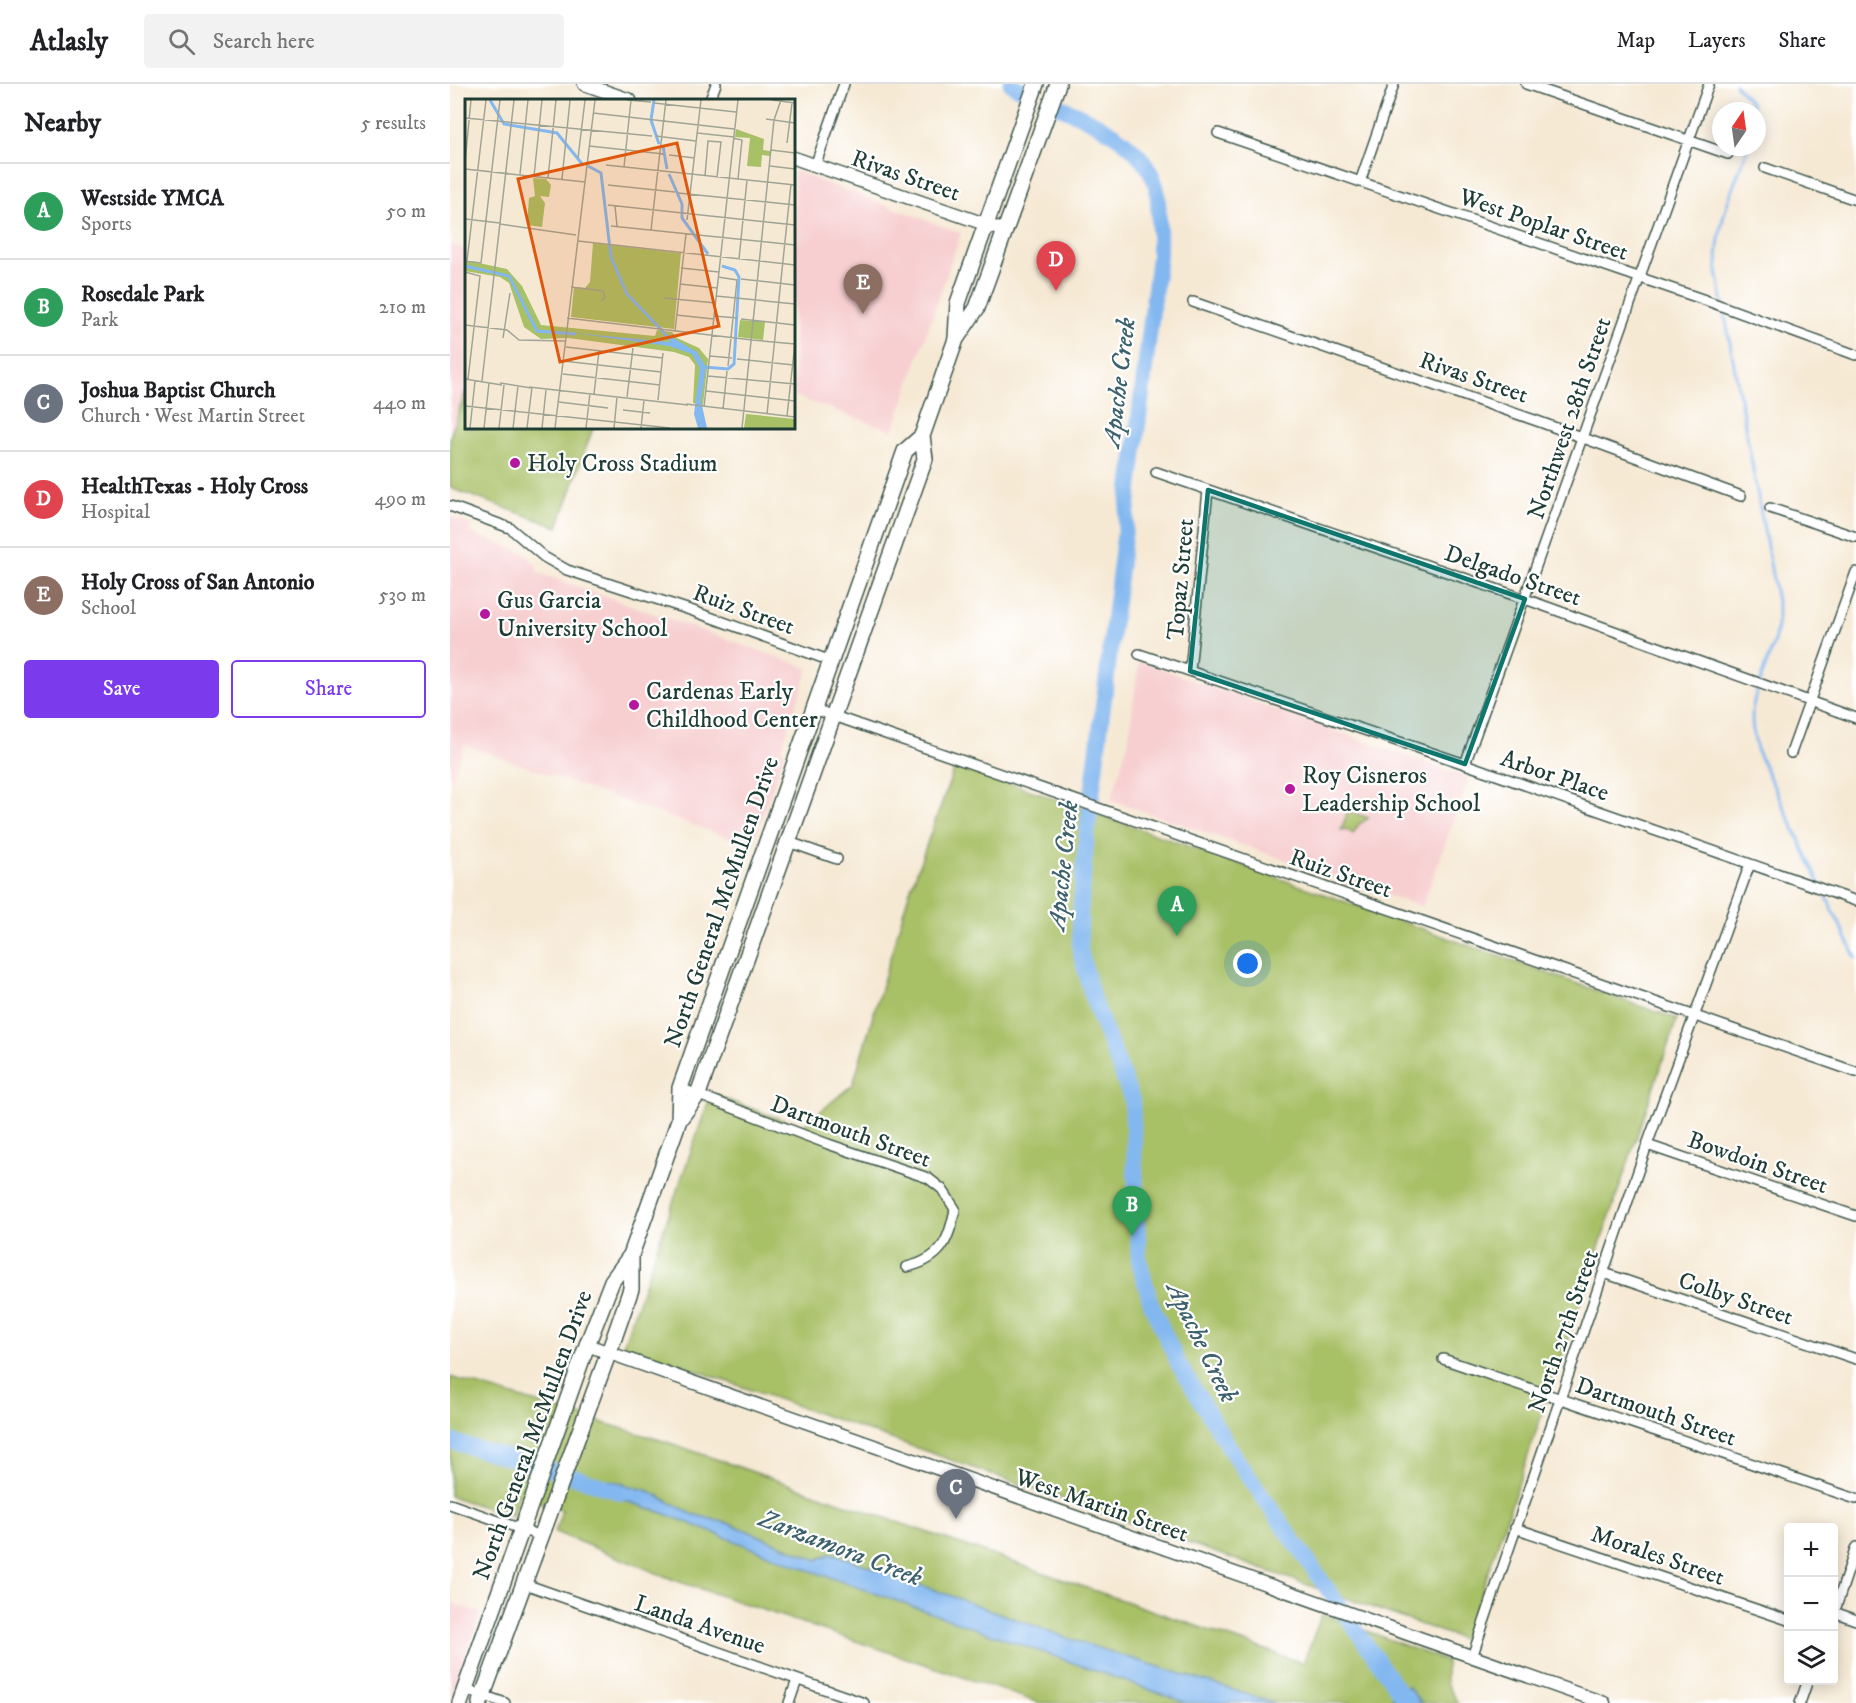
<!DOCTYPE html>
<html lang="en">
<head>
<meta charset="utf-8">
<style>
	:root { --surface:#fff; --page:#f2f2f2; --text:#202124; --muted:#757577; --line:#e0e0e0; --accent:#7c3aed }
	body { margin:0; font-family:"IM FELL DW Pica",serif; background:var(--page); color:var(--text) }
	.controls { position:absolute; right:18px; bottom:18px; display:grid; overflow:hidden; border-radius:6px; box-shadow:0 3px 15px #0003 }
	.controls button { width:54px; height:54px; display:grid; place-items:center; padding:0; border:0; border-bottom:2px solid var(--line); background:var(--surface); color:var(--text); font:30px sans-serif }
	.compass { position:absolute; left:1262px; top:18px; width:54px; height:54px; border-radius:50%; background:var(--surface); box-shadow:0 3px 15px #0003; rotate:13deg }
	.you { position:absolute; left:798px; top:880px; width:21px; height:21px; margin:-15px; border:4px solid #fff; border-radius:50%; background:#1a73e8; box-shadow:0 0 0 9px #1a73e833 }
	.badge { display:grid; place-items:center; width:39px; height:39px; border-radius:50%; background:var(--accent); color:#fff; font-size:20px; font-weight:700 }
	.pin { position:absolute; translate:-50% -50px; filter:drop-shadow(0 2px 3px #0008) }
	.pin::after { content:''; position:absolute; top:32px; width:21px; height:18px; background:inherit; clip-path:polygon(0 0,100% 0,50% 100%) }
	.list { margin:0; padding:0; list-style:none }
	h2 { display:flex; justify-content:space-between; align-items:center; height:78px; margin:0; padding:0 24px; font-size:26px }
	h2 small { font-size:20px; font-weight:400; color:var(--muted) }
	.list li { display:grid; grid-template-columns:39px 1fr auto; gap:18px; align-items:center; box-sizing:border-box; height:96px; padding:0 24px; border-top:2px solid var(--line) }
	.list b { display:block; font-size:22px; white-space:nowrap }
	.list p { margin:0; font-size:20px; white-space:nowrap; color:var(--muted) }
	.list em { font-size:20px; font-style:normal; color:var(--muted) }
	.actions { display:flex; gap:12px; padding:18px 24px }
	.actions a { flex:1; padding:14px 0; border:2px solid var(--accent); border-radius:6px; text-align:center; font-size:21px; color:var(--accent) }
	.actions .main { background:var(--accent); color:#fff }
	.icon { flex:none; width:33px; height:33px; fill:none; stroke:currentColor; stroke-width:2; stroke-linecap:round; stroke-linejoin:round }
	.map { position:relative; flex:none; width:1406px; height:1619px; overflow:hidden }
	header { display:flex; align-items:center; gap:36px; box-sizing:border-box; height:84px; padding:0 30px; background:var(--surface); border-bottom:2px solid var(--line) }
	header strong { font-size:28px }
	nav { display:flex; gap:33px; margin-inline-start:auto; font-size:21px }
	.search { width:420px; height:54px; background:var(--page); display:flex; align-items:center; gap:15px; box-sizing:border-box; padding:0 21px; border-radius:6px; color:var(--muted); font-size:22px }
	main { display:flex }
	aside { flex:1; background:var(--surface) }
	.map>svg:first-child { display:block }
	.built { fill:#f7cfd0 }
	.green { fill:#a8c066; stroke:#647e4d; stroke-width:1.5 }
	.water { fill:#82b7f0; stroke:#507a92; stroke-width:1.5 }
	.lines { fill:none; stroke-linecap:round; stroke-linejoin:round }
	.stream { stroke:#82b7f0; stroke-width:3 }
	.river { stroke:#82b7f0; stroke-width:16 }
	.minor-casing { stroke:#3f574c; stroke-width:12 }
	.tertiary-casing { stroke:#3f574c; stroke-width:15 }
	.primary-casing { stroke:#3f574c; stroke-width:18 }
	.minor { stroke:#fff; stroke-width:9 }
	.tertiary { stroke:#fff; stroke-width:12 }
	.primary { stroke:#fff; stroke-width:15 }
	.marked { fill:#0f766e; fill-opacity:0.2; stroke:#0f766e; stroke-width:4.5; stroke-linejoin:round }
	.poi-dot { fill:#b5179e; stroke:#fff; stroke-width:2 }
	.labels { text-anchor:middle; stroke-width:4.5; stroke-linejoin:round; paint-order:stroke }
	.street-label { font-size:24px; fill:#1f3d34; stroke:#fff }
	.poi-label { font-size:24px; fill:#1f3d34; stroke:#fff; text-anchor:start }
	.water-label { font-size:26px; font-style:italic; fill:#3d626c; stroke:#fff }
	.inset-river { fill:none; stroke:#82b7f0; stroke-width:3 }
	.inset-road { fill:none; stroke:#a0a494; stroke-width:1.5 }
	.view { fill:#de580e; fill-opacity:0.15; stroke:#de580e; stroke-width:3 }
	.inset-edge { fill:none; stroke:#1f3d34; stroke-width:3 }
</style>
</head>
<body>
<header>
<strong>Atlasly</strong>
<div class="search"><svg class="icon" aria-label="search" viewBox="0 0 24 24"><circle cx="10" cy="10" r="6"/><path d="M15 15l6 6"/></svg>Search here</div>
<nav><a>Map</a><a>Layers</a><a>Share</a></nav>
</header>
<main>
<aside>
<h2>Nearby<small>5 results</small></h2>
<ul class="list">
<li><span class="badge" style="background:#2e9e5b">A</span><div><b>Westside YMCA</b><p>Sports</p></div><em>50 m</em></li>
<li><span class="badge" style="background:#2e9e5b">B</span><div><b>Rosedale Park</b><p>Park</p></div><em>210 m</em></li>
<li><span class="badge" style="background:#6b7280">C</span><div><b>Joshua Baptist Church</b><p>Church · West Martin Street</p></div><em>440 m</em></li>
<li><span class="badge" style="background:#e0444e">D</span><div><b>HealthTexas - Holy Cross</b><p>Hospital</p></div><em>490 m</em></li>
<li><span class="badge" style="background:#8d6e63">E</span><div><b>Holy Cross of San Antonio</b><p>School</p></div><em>530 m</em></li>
</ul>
<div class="actions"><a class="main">Save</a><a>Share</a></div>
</aside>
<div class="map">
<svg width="1406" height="1619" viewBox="0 0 1406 1619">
	<rect width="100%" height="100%" fill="#fff"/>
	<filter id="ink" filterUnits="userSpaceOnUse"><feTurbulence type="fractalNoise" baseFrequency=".0167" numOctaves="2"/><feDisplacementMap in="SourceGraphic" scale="12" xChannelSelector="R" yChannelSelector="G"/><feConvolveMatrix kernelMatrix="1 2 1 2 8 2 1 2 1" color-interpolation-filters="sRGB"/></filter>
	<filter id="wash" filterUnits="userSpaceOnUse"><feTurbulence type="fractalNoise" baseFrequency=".008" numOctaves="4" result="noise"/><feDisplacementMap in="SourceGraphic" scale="24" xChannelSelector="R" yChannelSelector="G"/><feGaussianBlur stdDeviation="1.35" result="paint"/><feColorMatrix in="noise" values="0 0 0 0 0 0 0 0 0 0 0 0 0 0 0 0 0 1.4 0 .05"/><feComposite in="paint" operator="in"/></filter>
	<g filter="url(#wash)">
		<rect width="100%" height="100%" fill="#f6e9d4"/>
		<path class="built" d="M344,87L511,149L443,347L344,312Z
			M0,160L16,166V344H143L108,443L0,404Z
			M0,433L22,441L19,448L73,468L88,483L86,488L359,584L331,665L335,668L302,762L15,661L0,700Z
			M689,577L1019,694L972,823L661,716L678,659Z
			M0,1518L31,1529L0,1615Z"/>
		<path class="green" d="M16,307V344H143L108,443L0,404V353Z
			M506,680L1227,935L1015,1556L173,1261L261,1010L352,1043L403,1000L459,809Z
			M898,727L919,734L909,740L903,750L896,745L891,746Z
			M0,1293L217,1358L853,1579L872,1530L996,1577V1600L1008,1619H590L224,1496L105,1448L112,1426L69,1411L62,1432L0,1412Z"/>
		<path class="water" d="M159,1396L199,1407L242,1430L281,1440L367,1476L382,1469L629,1558L825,1619H737L356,1485L213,1429L151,1409Z
			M958,1602L971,1619H945L941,1613Z"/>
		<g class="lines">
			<path class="stream" d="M1285,0L1302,20L1303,27
				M1298,63C1282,107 1266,139 1267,187L1328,523C1329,564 1310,586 1303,622C1300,638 1304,653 1308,669L1371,802
				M1374,808L1406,874"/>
			<path class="river" d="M561,0L572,6
				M610,23C647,38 699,63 707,107C710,128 709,151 709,172L636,759L630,830V866L643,915L682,1016L689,1177L701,1220L728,1279L783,1370L957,1619
				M0,1357L129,1394L172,1409"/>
		</g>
	</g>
	<g filter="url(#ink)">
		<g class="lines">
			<defs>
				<path id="minor" d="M1076,0L1278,70
					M260,16L266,0
					M768,49L1255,216L1406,271
					M365,82L394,0
					M1315,84L1406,116
					M910,98L944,0
					M743,218L1090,338L1291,412
					M706,388L1075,515L1406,634
					M0,422L60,444L94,473L117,486L243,527L381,577
					M1320,424L1406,453
					M689,570L1015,680L1406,817
					M740,587L758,406
					M364,625L1406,988
					M1341,669L1406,488
					M1015,680L1259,0
					M339,758L387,775
					M230,1004L378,1060L478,1094L492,1105L505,1125C499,1157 491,1175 457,1183
					M1197,1061L1406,1132
					M1154,1189L1406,1275
					M993,1275L1406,1415
					M0,1420L91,1452
					M1065,1444L1338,1536
					M72,1499L414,1619
					M1384,1528L1406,1536
					M1384,1529L1406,1463
					M1022,1573L1197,1061L1300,780
					M15,1605L55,1619
					M339,1619L347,1596
					M1350,1619L1358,1596"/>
				<path id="tertiary" d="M134,0L180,16
					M344,74L555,147
					M137,1261L1154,1619"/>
				<path id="primary" d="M506,254L508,219L586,0
					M229,1036L230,1004L455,367L472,352
					M10,1619L137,1261L162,1197L181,1171L229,1036L248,1010L475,375L472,352L506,255L527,224L608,0
					M30,1619L164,1254L181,1205V1171"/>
			</defs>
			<use href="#minor" class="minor-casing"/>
			<use href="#tertiary" class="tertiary-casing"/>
			<use href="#primary" class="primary-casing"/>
			<use href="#minor" class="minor"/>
			<use href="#tertiary" class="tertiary"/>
			<use href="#primary" class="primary"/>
		</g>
	</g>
	<path class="marked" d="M758,406L1075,515L1015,680L740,587Z"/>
	<g class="poi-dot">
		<circle cx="65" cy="379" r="6"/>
		<circle cx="35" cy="530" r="6"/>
		<circle cx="184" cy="621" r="6"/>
		<circle cx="840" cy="705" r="6"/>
	</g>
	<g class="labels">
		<g class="street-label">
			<text transform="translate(456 91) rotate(19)" y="8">Rivas Street</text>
			<text transform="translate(1094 140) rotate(19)" y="8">West Poplar Street</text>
			<text transform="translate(1024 293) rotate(19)" y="8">Rivas Street</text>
			<text transform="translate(1119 334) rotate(-71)" y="8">Northwest 28th Street</text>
			<text transform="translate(1063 491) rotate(19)" y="8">Delgado Street</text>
			<text transform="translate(730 495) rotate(-85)" y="8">Topaz Street</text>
			<text transform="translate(294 525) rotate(20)" y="8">Ruiz Street</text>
			<text transform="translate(1105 691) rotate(19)" y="8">Arbor Place</text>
			<text transform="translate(891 789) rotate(19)" y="8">Ruiz Street</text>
			<text transform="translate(271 818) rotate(-71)" y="8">North General McMullen Drive</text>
			<text transform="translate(401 1047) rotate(20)" y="8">Dartmouth Street</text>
			<text transform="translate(1308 1078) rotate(19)" y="8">Bowdoin Street</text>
			<text transform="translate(1286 1214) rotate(19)" y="8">Colby Street</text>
			<text transform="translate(1113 1247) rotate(-71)" y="8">North 27th Street</text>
			<text transform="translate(1206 1327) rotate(19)" y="8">Dartmouth Street</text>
			<text transform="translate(82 1351) rotate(-70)" y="8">North General McMullen Drive</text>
			<text transform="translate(652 1421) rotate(19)" y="8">West Martin Street</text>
			<text transform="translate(1208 1471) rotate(19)" y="8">Morales Street</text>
			<text transform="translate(250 1540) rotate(19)" y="8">Landa Avenue</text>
		</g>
		<g class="poi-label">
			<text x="77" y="387">Holy Cross Stadium</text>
			<text x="47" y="524">Gus Garcia<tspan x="47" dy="28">University School</tspan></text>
			<text x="196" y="615">Cardenas Early<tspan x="196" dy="28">Childhood Center</tspan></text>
			<text x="852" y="699">Roy Cisneros<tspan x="852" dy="28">Leadership School</tspan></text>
		</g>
		<g class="water-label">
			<text transform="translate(668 298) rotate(-83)" y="9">Apache Creek</text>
			<text transform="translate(612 781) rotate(-84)" y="9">Apache Creek</text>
			<text transform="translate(753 1258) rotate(64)" y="9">Apache Creek</text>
			<text transform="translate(391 1463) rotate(21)" y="9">Zarzamora Creek</text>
		</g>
	</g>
	<g transform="translate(15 15)">
		<rect width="330" height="330" fill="#f6e9d4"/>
		<path d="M271,30L299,40L298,51L305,52V57L297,56L296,68L282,67L285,39L270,38ZM68,79L81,80L86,86L84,98L75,97L80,104L77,128L62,126L64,99L70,97ZM128,144L216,154L209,230L106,218L109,188L120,189L125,183ZM0,161L42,170L57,187L76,226L190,237L192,231L207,233L212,239L234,249L243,260L238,306L228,304L230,266L224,258L209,253L103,239L76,240L59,228L44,184L35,178L0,172ZM275,221L300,223L298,241L273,238ZM281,315L330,320V329H279Z" fill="#a8c066"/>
		<path d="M108,234L205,243L203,236L232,253L241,268L236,302L242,329H233L229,315L235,269L227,255L204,247Z" fill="#82b7f0"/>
		<path class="inset-river" d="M25,1L39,25L92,34L118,66M189,1L186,21L194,45M198,47L202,70M123,67L136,74L146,158L162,195L205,240M204,75L217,105V119L243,155M0,167L44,177L72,232L111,235M239,268L263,270L269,265L274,178L270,171L257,167"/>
		<path class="inset-road" d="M162,1L186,3M307,1L330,4M189,4L271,13M128,14L269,30M0,19L187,37M301,20L330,24M232,34L269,38M191,37L231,42M268,39L277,41L273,80M322,44L327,4M124,47L199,55M306,51L330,54M204,56L230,59M113,59L120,1M0,63L6,1M141,66L330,86M305,67L330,70M159,68L166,1M0,70L120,83M55,75L63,1M69,77L77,1M240,77L243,42L256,43L252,78M83,79L91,1M97,80L105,1M143,86L210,93M213,94L330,106M143,106L330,126M150,107L152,127M0,120L35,124M222,121L236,1M35,125L111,136M146,127L330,146M186,131L201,1M113,142L330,166M274,160L282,81M0,162L16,164L35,1M2,162L21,1M216,169L254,173M0,173L15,177L3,280M253,178L272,181L263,267M276,180L330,186M215,185L252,189M106,188L138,192L140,198L136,202M251,197L330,205M199,199L251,204M211,216L249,220M249,217L272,219M102,219L287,241M276,220L330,226M0,226L42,231L54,241L101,242M210,232L221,135M38,239L45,194M287,241L330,245M101,248L198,259M245,257L267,259M272,260L329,266M98,262L196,273M98,275L195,286M243,277L330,285M0,280L37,286M17,282L49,1M35,284L66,289M64,288L223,306M241,292L330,302M129,295L134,252M162,298L168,249M193,301L198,254M94,303L143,309M221,305L330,318M0,307L205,329M239,308L273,1M258,310L262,272M158,311L185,314M302,315L326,85M322,317L330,244M5,329L10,282M19,329L24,284M34,329L39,286M48,329L53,287M62,329L67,288M77,329L81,291M90,329L130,1M121,329L125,294M149,329L152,298M176,329L179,301M277,329L309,21L316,1"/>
		<path class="view" d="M212,44L254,227L95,263L53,80Z"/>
		<rect width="330" height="330" class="inset-edge"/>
	</g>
</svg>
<div class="controls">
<button>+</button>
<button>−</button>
<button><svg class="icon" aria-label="layers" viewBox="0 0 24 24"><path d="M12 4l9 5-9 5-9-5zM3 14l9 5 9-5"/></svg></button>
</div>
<svg class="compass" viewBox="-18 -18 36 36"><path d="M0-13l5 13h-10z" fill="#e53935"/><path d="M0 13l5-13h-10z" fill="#757577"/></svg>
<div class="you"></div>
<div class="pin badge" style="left:727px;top:852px;background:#2e9e5b">A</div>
<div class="pin badge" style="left:682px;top:1152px;background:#2e9e5b">B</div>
<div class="pin badge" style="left:506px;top:1435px;background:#6b7280">C</div>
<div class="pin badge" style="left:606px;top:207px;background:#e0444e">D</div>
<div class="pin badge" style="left:413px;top:230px;background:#8d6e63">E</div>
</div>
</main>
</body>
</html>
